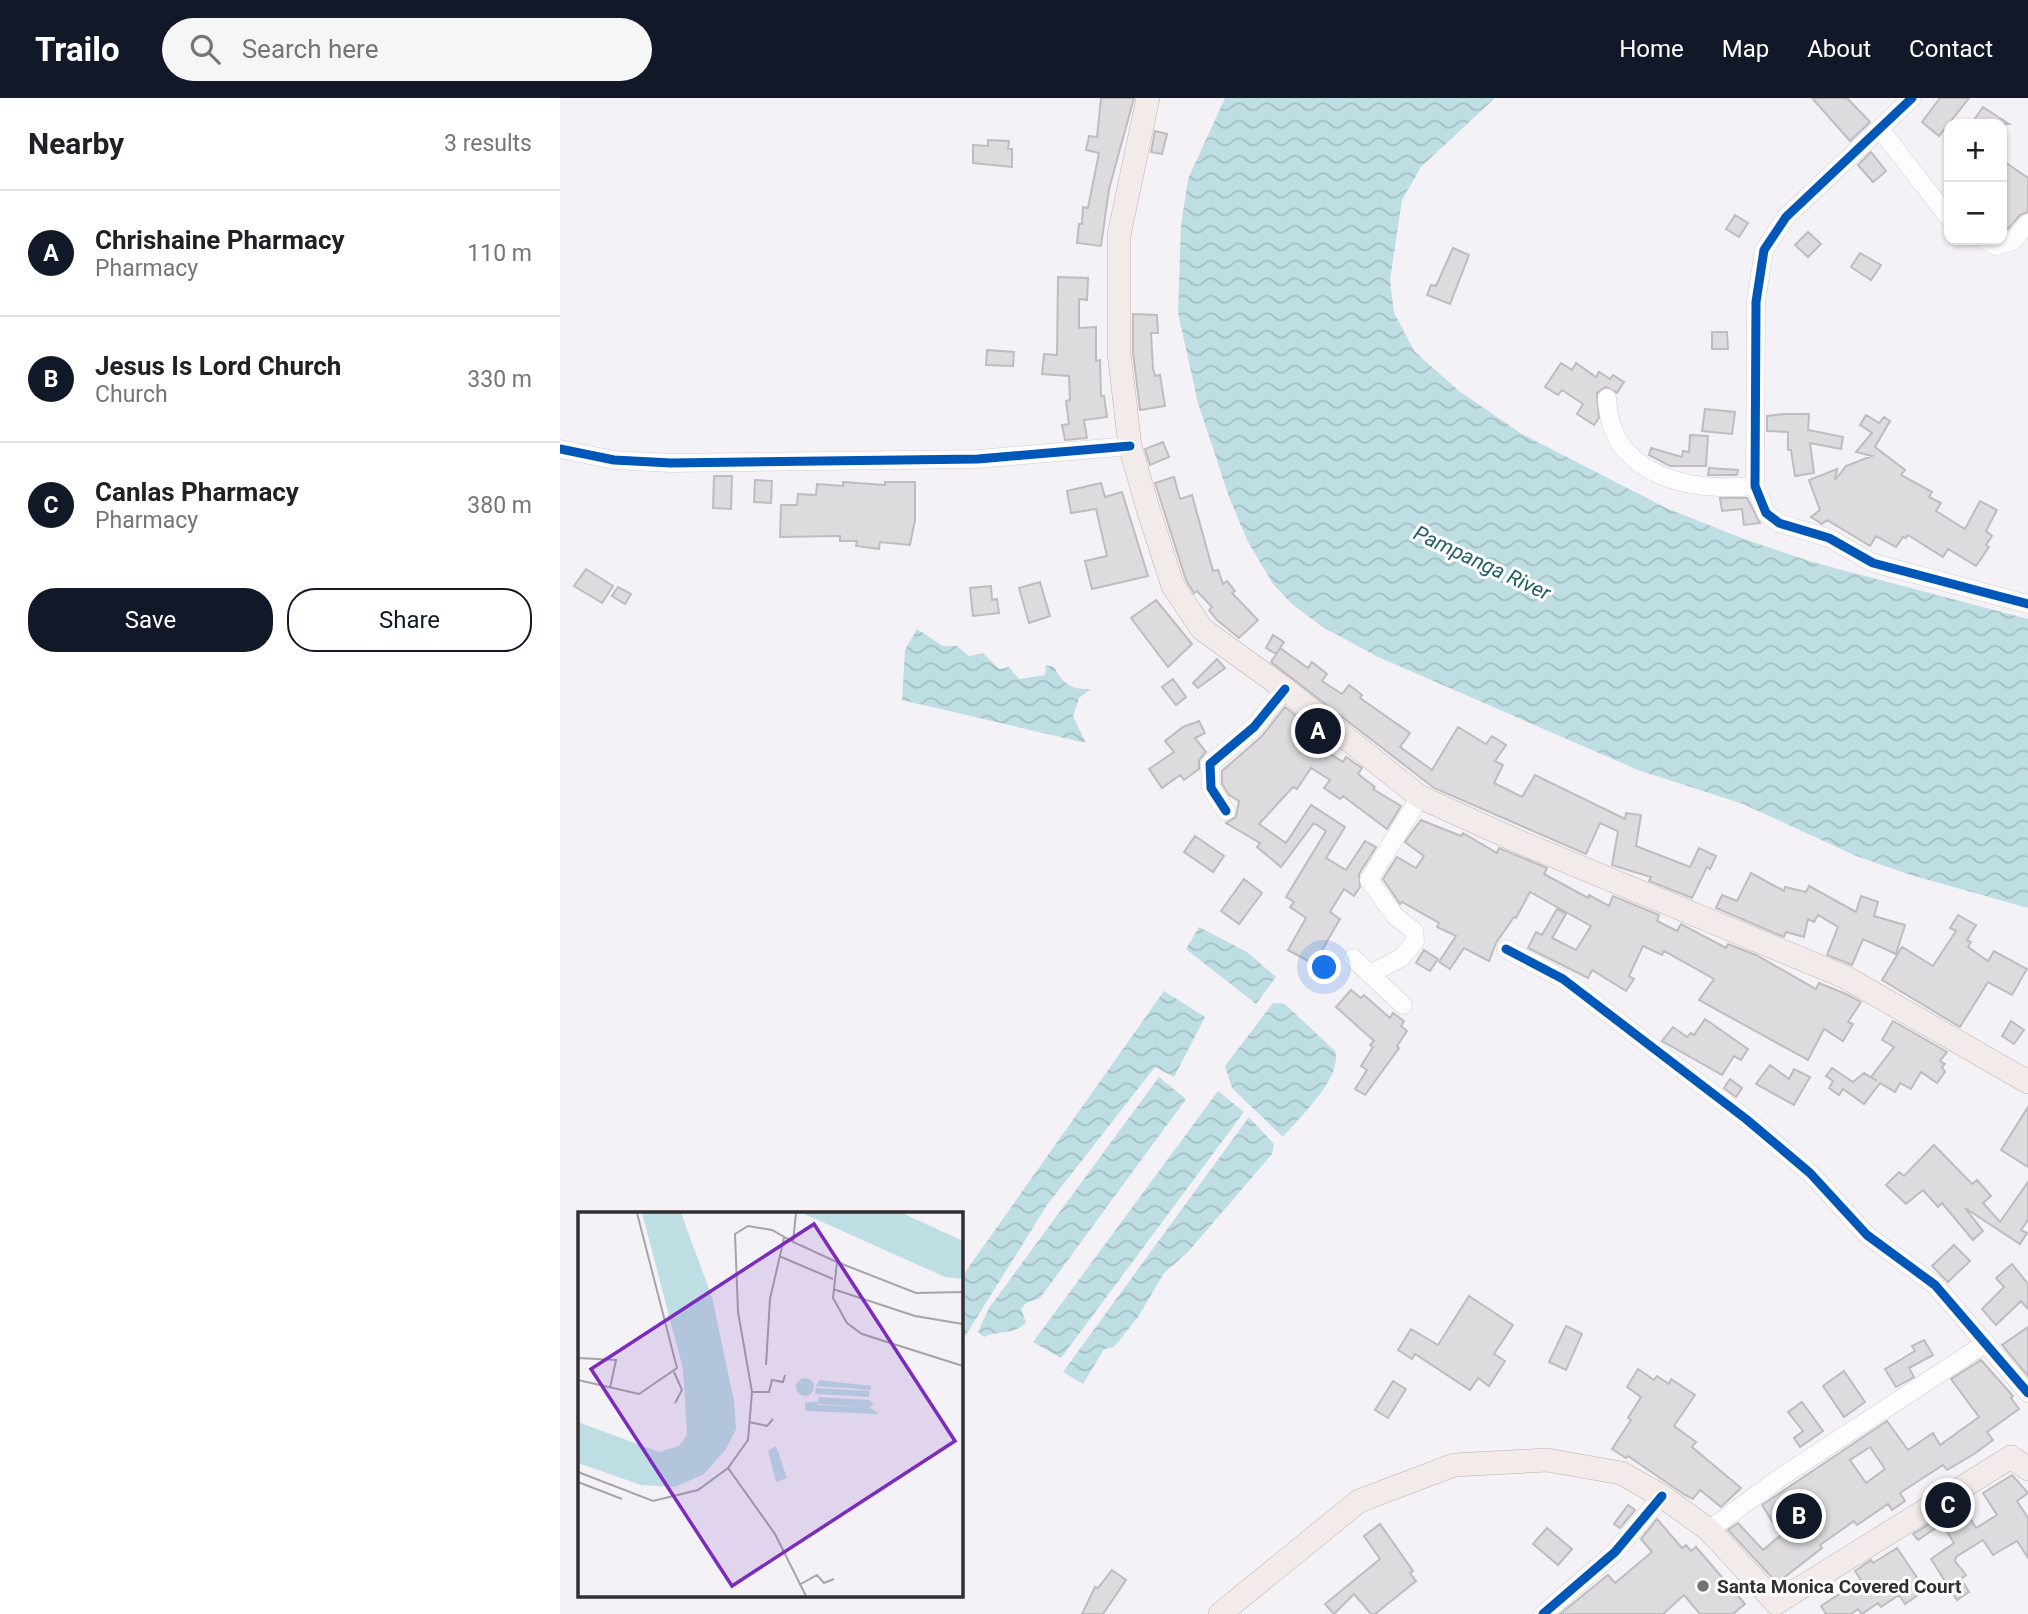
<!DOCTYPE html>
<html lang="en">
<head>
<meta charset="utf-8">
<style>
	:root { --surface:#fff; --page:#f6f6f6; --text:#202124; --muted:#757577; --line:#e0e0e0; --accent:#111827 }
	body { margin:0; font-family:Roboto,sans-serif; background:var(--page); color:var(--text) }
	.controls { position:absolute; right:21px; top:21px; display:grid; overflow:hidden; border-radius:14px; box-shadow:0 2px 5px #0004 }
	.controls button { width:63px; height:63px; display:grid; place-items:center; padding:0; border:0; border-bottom:2px solid var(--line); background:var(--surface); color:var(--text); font:35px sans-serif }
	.you { position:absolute; left:765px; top:870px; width:24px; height:24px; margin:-18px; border:5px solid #fff; border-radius:50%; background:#1a73e8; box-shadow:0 0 0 10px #1a73e833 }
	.badge { display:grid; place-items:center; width:46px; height:46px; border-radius:50%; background:var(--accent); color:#fff; font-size:23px; font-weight:700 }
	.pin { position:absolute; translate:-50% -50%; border:4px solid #fff; box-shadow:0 2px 7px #0006 }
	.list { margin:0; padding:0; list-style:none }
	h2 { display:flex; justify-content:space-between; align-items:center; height:91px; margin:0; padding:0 28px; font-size:30px }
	h2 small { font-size:23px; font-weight:400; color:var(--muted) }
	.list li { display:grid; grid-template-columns:46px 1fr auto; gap:21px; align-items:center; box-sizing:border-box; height:126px; padding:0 28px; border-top:2px solid var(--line) }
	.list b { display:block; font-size:26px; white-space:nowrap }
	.list p { margin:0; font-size:23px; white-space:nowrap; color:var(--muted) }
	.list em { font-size:23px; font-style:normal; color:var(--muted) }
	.actions { display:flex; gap:14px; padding:21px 28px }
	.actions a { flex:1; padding:16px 0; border:2px solid var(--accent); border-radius:28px; text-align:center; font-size:24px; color:var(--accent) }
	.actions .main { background:var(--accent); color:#fff }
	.icon { flex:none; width:38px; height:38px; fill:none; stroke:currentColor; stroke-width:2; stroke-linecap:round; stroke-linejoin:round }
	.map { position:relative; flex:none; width:1468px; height:1516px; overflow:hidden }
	header { display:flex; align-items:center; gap:42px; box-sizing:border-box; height:98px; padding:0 35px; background:var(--accent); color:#fff }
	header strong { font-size:33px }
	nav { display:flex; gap:38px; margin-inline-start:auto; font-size:24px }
	.search { width:490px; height:63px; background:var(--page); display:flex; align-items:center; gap:18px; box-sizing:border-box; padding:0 24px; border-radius:38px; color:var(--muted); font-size:26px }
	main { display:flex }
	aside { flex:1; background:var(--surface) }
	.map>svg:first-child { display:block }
	.water { fill:url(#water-waves) }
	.building { fill:#dddbde; stroke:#bebcbf; stroke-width:2; fill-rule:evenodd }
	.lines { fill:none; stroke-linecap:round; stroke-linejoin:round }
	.minor-casing { stroke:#cfced1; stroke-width:19 }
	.major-casing { stroke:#bfb2b0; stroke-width:24 }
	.minor { stroke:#fdfdfe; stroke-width:18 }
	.major { stroke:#f2ebe9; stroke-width:23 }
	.cycleway-casing { stroke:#fff; stroke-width:13 }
	.cycleway { stroke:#0057b8; stroke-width:9 }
	.poi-dot { fill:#757377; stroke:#fff; stroke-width:2.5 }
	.labels { text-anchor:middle; stroke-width:6; stroke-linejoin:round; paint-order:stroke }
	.poi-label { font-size:19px; font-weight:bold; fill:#312f32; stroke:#fff; text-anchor:start }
	.water-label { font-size:21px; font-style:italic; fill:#215f65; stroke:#fff }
	.inset-road { fill:none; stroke:#a6a4a8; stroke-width:2 }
	.view { fill:#7b2cbf; fill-opacity:0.15; stroke:#7b2cbf; stroke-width:3.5 }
	.inset-edge { fill:none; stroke:#312f32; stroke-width:3.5 }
</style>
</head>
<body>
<header>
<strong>Trailo</strong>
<div class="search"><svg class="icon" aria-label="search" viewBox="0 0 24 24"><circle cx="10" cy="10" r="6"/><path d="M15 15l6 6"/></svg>Search here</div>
<nav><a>Home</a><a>Map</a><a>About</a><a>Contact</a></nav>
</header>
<main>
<aside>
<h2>Nearby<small>3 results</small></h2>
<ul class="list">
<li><span class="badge">A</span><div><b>Chrishaine Pharmacy</b><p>Pharmacy</p></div><em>110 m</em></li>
<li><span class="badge">B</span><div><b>Jesus Is Lord Church</b><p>Church</p></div><em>330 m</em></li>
<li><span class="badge">C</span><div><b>Canlas Pharmacy</b><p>Pharmacy</p></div><em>380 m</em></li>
</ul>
<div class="actions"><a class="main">Save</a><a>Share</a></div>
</aside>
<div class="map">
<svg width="1468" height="1516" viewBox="0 0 1468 1516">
	<defs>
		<pattern id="water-waves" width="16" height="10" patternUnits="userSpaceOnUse" patternTransform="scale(1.75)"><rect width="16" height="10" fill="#bedee3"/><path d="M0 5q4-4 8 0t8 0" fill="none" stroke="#a4bfc3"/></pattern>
	</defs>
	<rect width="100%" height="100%" fill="#f4f2f6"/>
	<path class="water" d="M665,0H935L861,69L842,102L830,182L834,215L855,254L899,293L962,336L1106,410L1184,441L1252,464L1468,521V810L1351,777L1296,758L1183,706L1078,672L816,558L761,528L732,506L713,486L688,444L669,399L638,305L618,215L621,127L628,81Z
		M357,531L383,548H397L409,558L423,555L439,571L449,569L459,581L485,577L486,567L494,569C503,586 512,592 531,591L519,600L513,618L526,645L342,602L345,552Z
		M639,829L687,854L716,879L696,906L626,851Z
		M604,893L645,919L614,979L595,969L487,1107L404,1240H401V1180Z
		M713,905L725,906L775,953C783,980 739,1019 723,1039L672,990L665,968Z
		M599,979L626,1001L480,1200L466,1205L461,1211L466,1224C456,1237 438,1232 424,1239L418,1234L429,1210Z
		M658,993L684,1014L501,1260L473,1244Z
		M689,1019L714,1046L712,1056L628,1154L604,1175L578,1219L554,1249L544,1251L523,1286L503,1274Z"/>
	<path class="building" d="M541,0H574L549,91L541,148L517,145L519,126H522L523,109L528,110L539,55L526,52L529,38L537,39Z
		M1252,0H1287L1310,24L1290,43Z
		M1380,0H1409L1379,38L1362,24Z
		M1423,9L1449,26H1421L1414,22Z
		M595,33L607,36L602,56L591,54Z
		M428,42L449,43L448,51H452V69L413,65V47L428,48Z
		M1311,54L1326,73L1313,84L1298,67Z
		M1442,62L1468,80V114L1460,117L1448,131L1442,127Z
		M1175,117L1188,125L1179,139L1166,131Z
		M1248,134L1261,146L1248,159L1235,147Z
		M893,150L909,157L890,206L867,197L871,187L876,188Z
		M1300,155L1321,167L1311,182L1291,169Z
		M498,179L528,180L527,202L519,201V230L536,229V263L540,262L541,298H544L547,319L524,322L527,340L505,342L502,327L509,326L506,303L510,302L509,278L482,276L484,256L497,257Z
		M573,216L597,217L598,235H591L593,270L595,278L600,277L605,308L580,312L573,254Z
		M1152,234H1167L1168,251H1152Z
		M427,252L454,254L453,268L426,267Z
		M1001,265L1012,272L1016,265L1036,279L1039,274L1050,281L1053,277L1064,284L1057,295L1046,289L1037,295L1039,320L1034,327L1017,316L1023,306L1002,292L998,297L985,289Z
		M1145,311L1175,314L1172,336L1142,333Z
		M1224,316H1249L1248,332L1283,339L1281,351L1250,345L1254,375L1235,378L1231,352H1228V334L1207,333V318Z
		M1306,317L1319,325L1324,319L1330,323L1315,349L1345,372L1341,377L1372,394L1369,399L1381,405L1376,413L1405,431L1420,403L1437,412L1426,433L1432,438L1426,447L1429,449L1416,468L1388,451L1383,459L1348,437L1346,440L1343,439L1336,449L1316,438L1310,448L1267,422L1262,426L1251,419L1260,412L1249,382L1277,371L1275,382L1286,368L1312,358L1296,354L1312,335L1300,327Z
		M1130,337L1148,338L1146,368H1110L1089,357L1091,350L1122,359L1123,353L1129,354Z
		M603,344L609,359L590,367L585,351Z
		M1149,370L1178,372L1177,377H1148Z
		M154,378H172L171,411L153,410Z
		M614,379L620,401L632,397L653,473L658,472L663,486L667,483L675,493L672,495L698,522L679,540L657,522L649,512L652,509L637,493L634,495L626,482L595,385Z
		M195,382L212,383L211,405L194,404Z
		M283,384L325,387V384H355V422L350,447L320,444L319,451L296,448L297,443H280V438L220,439L221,407H237L238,396L256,397L257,386L283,388Z
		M541,385L545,399L562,394L588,478L532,491L525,463L547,458L536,411L511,415L507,393Z
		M1160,400H1187L1200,425L1184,427L1182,411L1162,413Z
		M26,471L53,488L42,505L14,488Z
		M480,484L490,518L469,525L459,490Z
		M431,488L432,502L437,501L439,515L413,518L410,490Z
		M58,489L71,496L65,506L52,498Z
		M596,502L632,546L608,569L571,520Z
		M713,537L724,544L716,556L706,550Z
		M720,550L748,570L752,564L767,576L762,583L782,596L789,587L802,597L800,600L850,635L840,649L872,672L898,629L926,646L932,638L946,647L935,663L943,667L934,685L962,699L975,677L1065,721L1066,715L1081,717L1076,748L1130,769L1139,750L1156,758L1150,771L1147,769L1132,800L1089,783L1091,779L1052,767L1058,733L1040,725L1026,756L874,690L711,564Z
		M657,561L665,570L638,590L633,585Z
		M613,581L626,599L616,607L602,589Z
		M725,609L761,637L755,646L783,664L786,659L796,666L802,670L798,676L815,689L813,691L841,708L827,731L783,698L780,701L764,690L770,682L751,670L737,691L733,689L699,726L726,745L751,707L785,729L766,760L786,772L805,743L816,749L799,776L800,789L794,798L784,791L770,814L780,821L754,866L728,852L746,820L730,809L734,804L726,799L766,733L754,725L721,769L697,749L700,745L666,725L676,719L679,703L669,697L662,686V673L702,638Z
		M639,623L645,635L635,640L646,654L639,662V671L624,682L620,677L602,690L589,671L614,654L605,643L623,629Z
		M861,722L901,738L903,735L937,755L939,750L987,770L984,776L1028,800L1029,797L1049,808L1053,798L1099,817L1097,823L1117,833L1121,826L1166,850L1168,846L1196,857L1256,891L1259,885L1286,896L1301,904L1288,924L1293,926L1283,943L1264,931L1248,962L1139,902L1154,881L1104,853L1102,857L1083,848L1069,878L1074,881L1066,893L1032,872L1028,880L968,850L976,834L982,837L997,811L1006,816L992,840L1016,852L1031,828L970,794L956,820L954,819L936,845L929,863L904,850L890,871L879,864L896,838L877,829L879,825L842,804L840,806L823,781L837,759L856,770L864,758L845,744Z
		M635,738L664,758L653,774L624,754Z
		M1191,775L1224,793L1225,789L1246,794L1249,788L1296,814L1301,798L1318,804L1314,818L1345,827L1336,856L1303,841L1292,867L1267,857L1278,829L1258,817L1254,824L1248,821L1244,839L1226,834L1224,839L1156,810L1162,797L1177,803Z
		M684,781L702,795L679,826L661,813Z
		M1398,817L1416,827L1407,842L1411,844L1408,849L1428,863L1434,853L1467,871L1452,897L1428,884L1400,929L1322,882L1342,849L1373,868L1396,833L1390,830Z
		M864,852L878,861L870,873L856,865Z
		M791,892L801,900L804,897L830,920L833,915L844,923L841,928L847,933L837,948L839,950L805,997L795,991L807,972L801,968L813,949L810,947L814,943L776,909Z
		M1145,921L1188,951L1181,962L1174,958L1162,977L1102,943L1113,929L1127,939L1131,935L1134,937Z
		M1333,923L1387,954L1380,963L1385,966L1382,969L1385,974L1377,985L1361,974L1351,991L1340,985L1335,994L1320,985L1304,1006L1283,991L1279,997L1269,990L1273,983L1266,978L1272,970L1293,984L1304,975L1317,983L1311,979L1334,949L1322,942Z
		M1451,923L1464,932L1454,946L1442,938Z
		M1210,967L1229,981L1234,971L1250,979L1234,1007L1196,986Z
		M1170,981L1182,990L1176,999L1164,990Z
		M1468,1009V1069L1441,1052Z
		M1374,1047L1412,1086L1417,1082L1431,1098L1423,1105L1440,1124L1468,1084V1122L1461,1132L1467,1135L1460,1146L1405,1110L1423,1133L1413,1142L1382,1105L1378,1109L1363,1092L1346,1106L1326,1087L1339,1074L1344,1078Z
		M1394,1147L1410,1163L1388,1184L1372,1168Z
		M1452,1166L1468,1186V1211L1461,1203L1436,1227L1422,1211L1444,1189L1436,1180Z
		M909,1198L953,1227L934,1256L945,1263L929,1288L918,1280L910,1292L855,1256L852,1261L838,1252L851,1231L878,1247Z
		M1006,1228L1022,1236L1006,1272L989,1264Z
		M1468,1229V1278L1442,1247Z
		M1364,1242L1373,1257L1349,1270L1354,1279L1336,1289L1325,1271L1355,1253L1352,1248Z
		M1421,1262L1453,1298L1451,1300L1459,1311L1427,1334L1433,1342L1414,1356L1387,1372L1383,1367L1340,1395L1345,1403L1332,1412L1328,1406L1297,1427L1294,1423L1260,1447L1262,1450L1217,1485L1168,1432L1178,1425L1203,1452L1221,1437L1202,1407L1327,1323L1348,1352L1373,1335L1380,1347L1419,1319L1391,1281ZM1310,1349L1325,1371L1306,1385L1290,1362Z
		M1078,1271L1094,1282L1097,1278L1109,1286L1111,1281L1135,1297L1114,1328L1136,1344L1132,1349L1181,1390L1161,1409L1140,1392L1133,1401L1125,1397L1068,1358L1066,1360L1052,1351L1071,1322L1068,1320L1081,1299L1067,1289Z
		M1284,1273L1305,1304L1284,1319L1263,1288Z
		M833,1283L846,1291L828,1320L815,1312Z
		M1242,1304L1263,1333L1240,1349L1234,1340L1243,1333L1228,1314Z
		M1452,1377L1468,1395L1457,1403L1468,1420V1460L1457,1443L1433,1457L1423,1442L1396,1459L1395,1463L1406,1477L1401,1481L1409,1494L1397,1502L1371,1461L1394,1445L1382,1426L1358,1442L1353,1436L1401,1406L1416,1430L1437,1417L1423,1395Z
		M1068,1407L1075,1412L1060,1430L1054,1426Z
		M1097,1421L1122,1450L1126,1447L1131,1453L1136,1449L1185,1506L1173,1516H1140L1124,1497L1103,1516H1000L1048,1477L1055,1485L1092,1454L1081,1441Z
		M820,1426L853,1473L850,1475L856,1483L815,1516H811L794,1496L774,1516L765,1506L820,1461L804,1438Z
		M987,1430L1012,1451L998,1467L973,1446Z
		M1337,1450L1360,1484L1352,1489L1358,1497L1345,1506L1339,1497L1321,1509L1318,1505L1302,1516L1298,1511L1291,1516H1266L1261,1508L1301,1482L1295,1473L1311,1462L1313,1465Z
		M552,1472L566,1482L543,1516H522L535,1489L538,1490Z"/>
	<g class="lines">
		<defs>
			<path id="minor" d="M1352,0L1226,119L1204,152L1196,204L1195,388L1206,415L1219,425L1269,440L1313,465L1468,506
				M1320,31L1389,120
				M1425,142L1436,148L1453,143L1468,125
				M1047,300C1050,379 1130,394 1195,388
				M0,351L54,362L111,365L418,361L570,348
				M666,713L651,690L650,666L694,629L725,591
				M946,851L1003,881L1186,1021L1250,1075L1307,1137L1375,1187L1468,1295
				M793,860L810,876
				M843,907L810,876L841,860L855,844L854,833L835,818L809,782L860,699
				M1149,1432L1218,1381L1426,1245
				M983,1516L1055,1454L1102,1398"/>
			<path id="major" d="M588,0L559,137V255L570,348L588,411L613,488L642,531L725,591L860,699L955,742L1285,879L1468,984
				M660,1516L799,1403L894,1367L987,1362L1061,1375L1102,1398L1149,1432L1216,1505L1451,1359L1468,1371"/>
		</defs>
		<use href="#minor" class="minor-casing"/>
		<use href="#major" class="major-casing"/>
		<use href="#minor" class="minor"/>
		<use href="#major" class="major"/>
		<defs>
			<path id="cycleway" d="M1352,0L1226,119L1204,152L1196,204L1195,388L1206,415L1219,425L1269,440L1313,465L1468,506
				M0,351L54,362L111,365L418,361L570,348
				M666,713L651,690L650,666L694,629L725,591
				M946,851L1003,881L1186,1021L1250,1075L1307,1137L1375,1187L1468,1295
				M983,1516L1055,1454L1102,1398"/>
		</defs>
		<use href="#cycleway" class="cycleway-casing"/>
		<use href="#cycleway" class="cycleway"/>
	</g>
	<circle class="poi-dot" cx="1143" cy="1488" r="7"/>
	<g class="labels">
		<g class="poi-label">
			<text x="1157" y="1495">Santa Monica Covered Court</text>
		</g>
		<g class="water-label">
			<text transform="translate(922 465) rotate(25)" y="7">Pampanga River</text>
		</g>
	</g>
	<g transform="translate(18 1114)">
		<rect width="385" height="385" fill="#f4f2f6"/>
		<path d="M64,1H103L134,85L156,189L158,217L148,237L126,262L97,275L63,273L0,251V210L81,240L101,234L109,223L105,157ZM224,1H324L385,29V67L367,65ZM218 175a9 9 0 1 1 18 0a9 9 0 1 1-18 0ZM241,168L293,174V178L238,174ZM238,176L291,179V185L237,182ZM241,185L291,188L296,193L291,195L301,202L227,199V191L239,189L240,193L290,195L240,192ZM198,234L209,266L198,270L190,239Z" fill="#bedee3"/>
		<path class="inset-road" d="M218,1L215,30L259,50L255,86L269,111L284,122L385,154M201,44L255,67M259,50L338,81L385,80M255,77L337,104L385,112M0,146L38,148L32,176M188,153L192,87L206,26M96,160L104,178L97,191M0,168L61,182L99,156L59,1M174,180H191L194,168L205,170L207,163M171,210L189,214L195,207M150,256L197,322L228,384M0,260L75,289L120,278L150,256L170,228L174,180L160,100L157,22L170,14L194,18L215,30M0,270L44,287M221,373L239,363L246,371L256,367"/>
		<path class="view" d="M236,12L377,229L154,374L13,157Z"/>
		<rect width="385" height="385" class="inset-edge"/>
	</g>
</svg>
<div class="controls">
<button>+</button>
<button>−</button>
</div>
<div class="you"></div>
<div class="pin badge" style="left:758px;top:633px">A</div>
<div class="pin badge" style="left:1239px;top:1418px">B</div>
<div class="pin badge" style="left:1388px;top:1407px">C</div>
</div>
</main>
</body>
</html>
